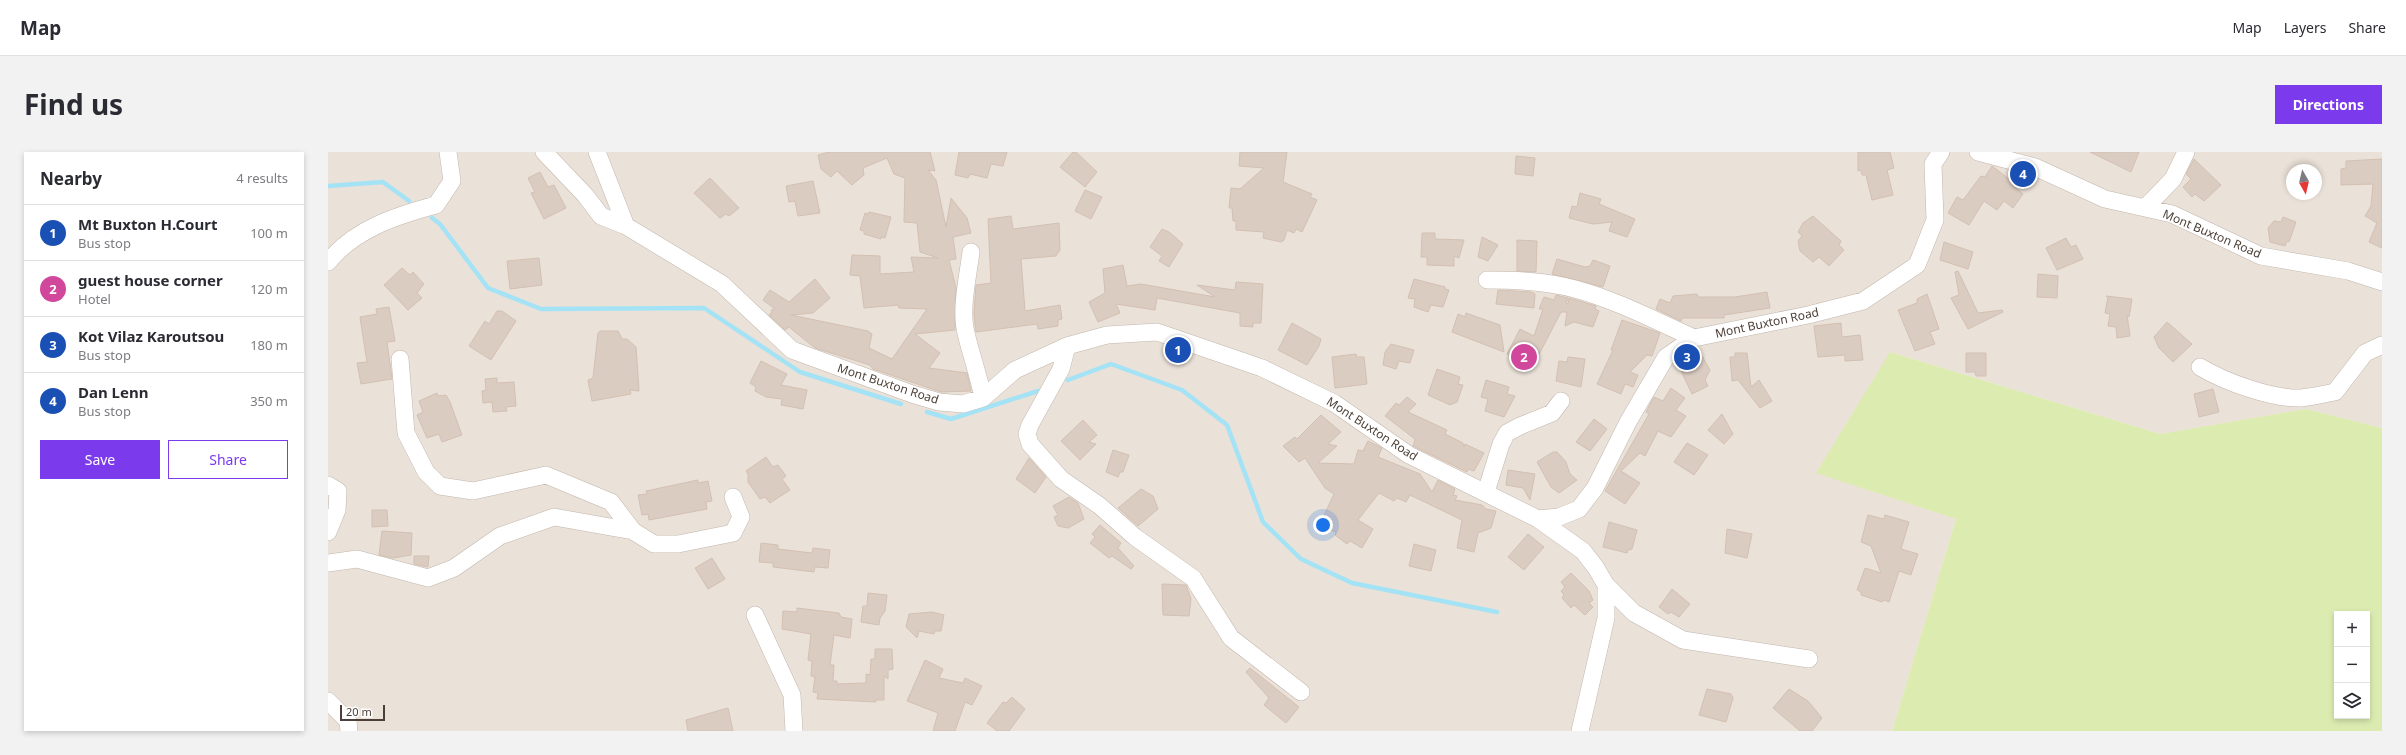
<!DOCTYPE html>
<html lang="en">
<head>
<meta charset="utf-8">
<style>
	:root { --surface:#fff; --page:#f2f2f3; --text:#2b2b33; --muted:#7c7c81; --line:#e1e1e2; --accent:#7c3aed }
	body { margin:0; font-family:"Noto Sans",sans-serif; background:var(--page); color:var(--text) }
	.controls { position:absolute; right:12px; bottom:12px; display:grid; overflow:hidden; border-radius:0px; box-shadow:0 2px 6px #0003 }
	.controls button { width:36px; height:36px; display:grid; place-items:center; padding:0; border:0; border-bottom:1px solid var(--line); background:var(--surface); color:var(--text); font:20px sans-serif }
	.compass { position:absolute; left:1958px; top:12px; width:36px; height:36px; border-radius:50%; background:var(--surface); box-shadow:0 2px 6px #0003; rotate:172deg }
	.scale { position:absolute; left:12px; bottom:10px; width:45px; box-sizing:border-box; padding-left:4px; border:2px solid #4b3f37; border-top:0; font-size:11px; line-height:14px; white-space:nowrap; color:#4b3f37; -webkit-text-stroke:3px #fff; paint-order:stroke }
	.you { position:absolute; left:995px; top:373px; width:14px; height:14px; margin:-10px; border:3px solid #fff; border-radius:50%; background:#1a73e8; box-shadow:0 0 0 6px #1a73e833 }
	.badge { display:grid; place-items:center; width:26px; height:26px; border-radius:50%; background:var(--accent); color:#fff; font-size:13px; font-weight:700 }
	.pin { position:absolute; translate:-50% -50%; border:2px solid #fff; box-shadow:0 1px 4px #0006 }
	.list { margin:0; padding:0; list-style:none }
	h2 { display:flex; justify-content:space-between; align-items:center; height:52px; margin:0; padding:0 16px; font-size:17px }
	h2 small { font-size:13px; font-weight:400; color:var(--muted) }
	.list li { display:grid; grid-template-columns:26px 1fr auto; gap:12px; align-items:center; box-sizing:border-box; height:56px; padding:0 16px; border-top:1px solid var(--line) }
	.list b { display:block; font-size:15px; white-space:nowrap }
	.list p { margin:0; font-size:13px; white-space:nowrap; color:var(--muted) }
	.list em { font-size:13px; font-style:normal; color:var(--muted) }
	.actions { display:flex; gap:8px; padding:12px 16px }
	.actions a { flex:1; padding:9px 0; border:1px solid var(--accent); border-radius:0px; text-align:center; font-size:14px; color:var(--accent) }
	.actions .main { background:var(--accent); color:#fff }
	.icon { flex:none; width:22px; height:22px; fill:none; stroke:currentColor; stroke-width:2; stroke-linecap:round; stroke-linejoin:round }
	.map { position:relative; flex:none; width:2054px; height:579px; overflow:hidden; border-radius:0px }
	header { display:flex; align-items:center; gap:24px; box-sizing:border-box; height:56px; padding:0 20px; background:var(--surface); border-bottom:1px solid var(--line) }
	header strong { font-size:19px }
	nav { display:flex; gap:22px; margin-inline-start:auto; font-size:14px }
	.intro { display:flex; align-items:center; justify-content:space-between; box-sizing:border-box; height:96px; padding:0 24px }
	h1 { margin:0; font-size:28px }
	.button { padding:10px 18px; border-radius:0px; background:var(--accent); color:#fff; font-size:14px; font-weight:700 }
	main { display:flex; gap:24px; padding:0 24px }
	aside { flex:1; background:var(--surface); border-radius:0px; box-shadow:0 2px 6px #0003 }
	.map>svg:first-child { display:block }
	.residential { fill:#eae1d8; fill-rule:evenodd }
	.green { fill:#dcecb1; fill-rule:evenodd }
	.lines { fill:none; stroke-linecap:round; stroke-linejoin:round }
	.stream { stroke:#a4e3f5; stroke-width:4.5 }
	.building { fill:#dbccc2; stroke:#d3c0b1 }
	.minor-casing { stroke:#c2b6ac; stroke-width:18 }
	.minor { stroke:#fff; stroke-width:17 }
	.labels { text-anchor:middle; stroke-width:3; stroke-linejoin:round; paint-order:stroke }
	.street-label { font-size:12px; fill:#4b3f37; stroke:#fff }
</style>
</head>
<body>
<header>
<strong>Map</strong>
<nav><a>Map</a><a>Layers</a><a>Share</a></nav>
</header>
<div class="intro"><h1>Find us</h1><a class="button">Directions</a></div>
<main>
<aside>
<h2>Nearby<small>4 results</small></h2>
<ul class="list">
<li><span class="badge" style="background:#1a4fb4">1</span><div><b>Mt Buxton H.Court</b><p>Bus stop</p></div><em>100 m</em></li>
<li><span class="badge" style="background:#d1479c">2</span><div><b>guest house corner</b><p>Hotel</p></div><em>120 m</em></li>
<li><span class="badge" style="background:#1a4fb4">3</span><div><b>Kot Vilaz Karoutsou</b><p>Bus stop</p></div><em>180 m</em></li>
<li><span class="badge" style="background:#1a4fb4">4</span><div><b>Dan Lenn</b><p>Bus stop</p></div><em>350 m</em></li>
</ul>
<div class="actions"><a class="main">Save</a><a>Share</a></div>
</aside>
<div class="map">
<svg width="2054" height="579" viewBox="0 0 2054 579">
	<rect width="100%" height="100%" fill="#f6f0ea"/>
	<path class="residential" d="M0,0H2054V276L1978,257L1832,282L1562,200L1628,367L1564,579H0ZM1964,18H1988V42H1964Z"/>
	<path class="green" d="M1562,200L1832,282L1978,257L2054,276V579H1564L1628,367L1488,321ZM2009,462H2039V564H2009Z"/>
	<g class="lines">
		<path class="stream" d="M0,34L55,30L81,49
			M104,66L112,72L160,136L213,157L376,156L472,220L573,252
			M740,228L783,212L854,238L899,273L935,370L973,407L1024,431L1169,460
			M599,260L623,267L710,239"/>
	</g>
	<path class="building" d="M501,0H602L607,19L600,18L608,28L618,75L623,46L639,66L643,81L625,85L628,107L621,108L628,136L627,178L587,182L612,201L601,216L639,221L643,239L613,240L545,217L542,213L487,196L461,175L457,178L441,163L444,160L443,158L447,157L435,148L442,138L461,150L487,127L502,146L485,161L463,163L540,179L544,182L541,196L564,207L599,157L571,156L570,153L536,156L532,124L522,123L524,103L552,104V122L586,120L583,105L610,106L592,100L589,71L576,70L577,26L566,22L559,6L535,16L536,23L524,33L509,19L503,25L493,17L490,3Z
		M631,0H679L675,14L663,12L659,26L642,22L640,26L627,23Z
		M745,0H748L769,20L757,35L732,15Z
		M912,0H959L955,30L984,42L982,45L989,48L974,80L968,77L966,81L959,78L956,88L953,90L935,86L936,80L908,78V69H905L904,56H901L903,36L912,37L936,16L911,14Z
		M1530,0H1562L1566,16L1559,18L1565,43L1544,48L1538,23H1534L1533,18L1530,19Z
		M1762,0H1811L1803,20Z
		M1188,4L1207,6L1205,24L1187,22Z
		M1866,7L1893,33L1876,49L1867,42L1864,45L1855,35L1863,27L1858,22Z
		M2054,7V96L2041,90L2049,71L2037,64L2043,54L2045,32L2013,33V17L2018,16V9Z
		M1664,14L1685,30L1684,33L1695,42L1685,56L1676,49L1669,58L1656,49L1641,73L1620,61L1629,45L1635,48L1653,24L1657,25Z
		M212,20L220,35L226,33L238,56L216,67L203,41L207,40L200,26Z
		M382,26L411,56L401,64L398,62L392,66L366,41Z
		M485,29L492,61L470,64L467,49L461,50L458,34Z
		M757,38L774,45L763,67L747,59Z
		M1252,41L1273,47L1271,52L1307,67L1299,85L1281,79L1284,70L1265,72L1241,66L1244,54L1249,55Z
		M541,60L563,65L557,86L553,85V87L536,82V79L532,78L537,61L540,62Z
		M683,64L685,77L731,71L732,98L728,104L693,107L697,159L732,153L734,167L730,168V174L710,177L709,172L648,180L646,162L648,133L663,131L660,67Z
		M1485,64L1513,89L1511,93L1516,98L1501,114L1491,105L1485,110L1472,99L1470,89L1474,84L1470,80L1475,71Z
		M1955,65L1968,70L1961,90L1959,89L1957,94L1942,90L1940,76L1946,69L1953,70Z
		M834,77L841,80L855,92L841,115L831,109L834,104L822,95Z
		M1094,81H1107V87L1136,88L1131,106L1126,104V114L1099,113V105H1093Z
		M1154,85L1170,93L1160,109L1150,105Z
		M1738,86L1743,95L1748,93L1755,107L1729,118L1718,96Z
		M1189,88L1209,89L1208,120L1189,119Z
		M1616,90L1645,100L1640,117L1612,108Z
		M211,106L214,133L182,137L179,109Z
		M1229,107L1257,115L1262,114L1265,108L1282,114L1275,135L1224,122Z
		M795,113L799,134L813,132L887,145L869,133L907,138L908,130L935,132L933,171H925V175L912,174V161L829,146L827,158L788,152L792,161L770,170L761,150L777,141L775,117Z
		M74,116L82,123L85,120L96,132L89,141L94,146L80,158L56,133Z
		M1630,119L1650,161L1674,158L1675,160L1640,177L1623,146L1631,143L1627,120Z
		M1710,122L1730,124L1729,146L1709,145Z
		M1086,127L1117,135V137L1121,138L1115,155L1103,153L1100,160L1086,155L1087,147L1080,146Z
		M1170,138L1203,140L1207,142L1206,156L1168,152Z
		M1439,140L1442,156L1396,163V166H1354L1353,169L1328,157L1332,147L1342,151L1345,144L1369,142L1370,145H1407Z
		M1599,142L1611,177L1602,180L1607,192L1587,199L1570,158L1589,151V147Z
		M1228,143L1240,146L1238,151L1240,152L1241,146L1268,154L1267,157L1271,159L1265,175L1246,170L1237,174L1239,160H1233L1204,216L1179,202L1192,177L1206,184L1215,157H1211L1216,145L1226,148Z
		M1778,144L1804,147L1801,165L1799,163L1802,184L1789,186L1788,175L1780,174L1782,162L1777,161L1780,145Z
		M61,155L67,189L59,190L64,227L33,232L29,211L39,210L32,165L49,162L48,157Z
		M169,159H174L188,169L163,208L141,194L157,169L161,172Z
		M1138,161L1172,173L1176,200L1124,180L1130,162L1137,165Z
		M1294,168L1332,181L1324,204L1319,203L1302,220L1310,223L1305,235L1297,232L1293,242L1269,232L1285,198H1283Z
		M1839,170L1864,192L1845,210L1831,196L1826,185Z
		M964,171L993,187L991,194L979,213L950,198Z
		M1513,171L1514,185L1532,183L1535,208L1517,209V203L1490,205L1486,174Z
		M272,179H290L294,187H299L308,195L311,239L302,238L303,242L264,249L260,228L265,226L270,181Z
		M1063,192L1086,198L1082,211L1071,209L1068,217L1055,213L1057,200Z
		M1407,201H1419L1423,235L1431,228L1444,249L1432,256L1410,228L1404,229L1402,205H1407Z
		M1638,201H1658V224H1648L1647,220H1638Z
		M1028,202L1029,205H1036L1039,232L1007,236L1004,205Z
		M1374,204L1382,218L1377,228L1380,234L1364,242L1353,219L1357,217L1355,213Z
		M1240,205L1257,207L1253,235L1228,229L1231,209L1239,210Z
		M433,209L459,222L453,233L479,238L475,257L453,253L454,247L438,245L427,239L428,235L422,231Z
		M1109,217L1132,225L1130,232L1135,233L1129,250L1122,253L1100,243Z
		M169,226V231L186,230L188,254L178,255L179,259L165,260L164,250L155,251L154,239L158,238L157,227Z
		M1158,228L1181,235L1179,242L1187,244L1176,265L1157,259L1160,247L1153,245Z
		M1343,236L1357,246L1348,258L1358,264L1343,285L1330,279L1317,304L1312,301L1293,319L1312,331L1297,352L1277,339L1321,262L1318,260L1326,245L1335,249Z
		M1885,237L1891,260L1871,265L1866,242Z
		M109,241L110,244L118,243L122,250L134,283L114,290L111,282L99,286L89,263L95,260L91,249Z
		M1079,245L1088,252L1080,260L1119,278L1117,282L1135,291L1136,295L1137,292L1156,301L1146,319L1140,317L1139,320L1085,294L1087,287L1057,264L1068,251L1071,253Z
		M1394,262L1405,282L1396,292L1380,278Z
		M993,263L1013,280L1000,292L1009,294L990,311L1026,312L1030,298L1035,299L1040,289L1054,296L1050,305L1092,322L1104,340L1110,328L1127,337L1125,343L1129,344L1127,348L1154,353L1158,357L1168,359L1163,376L1150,381L1146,400L1129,396L1134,368L1082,343L1078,350L1069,346L1066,349L1051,341L1030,368L1045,377L1034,396L1022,389L1019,392L1007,383L1008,380L991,374L1006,342L997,336L977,306L971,310L955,294L967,285L969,287Z
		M1266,267L1279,277L1262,299L1248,290Z
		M755,268L769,283L761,290L768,292L752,308L733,289Z
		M1359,291L1380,303L1366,323L1346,310Z
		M785,298L801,303L795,320H792L790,325L778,320Z
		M1225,300H1229L1238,310L1242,322L1249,328L1231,341L1223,335L1209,310Z
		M438,305L445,315L450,313L458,324L454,327L462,338L442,351L437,345L432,347L420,330V322L418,319Z
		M701,306L718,325L707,341L688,327Z
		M1180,318L1207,322L1202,348L1195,336L1178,333Z
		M370,328V331L380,329L384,349L378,350L379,357L321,368L320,362L314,363L310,343L319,342L318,339Z
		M813,337L825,344L830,357L810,374L790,356Z
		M741,345L750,351L756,367L740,376L730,374L726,365L730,363L725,354Z
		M44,358H59L60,374L44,375Z
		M1540,363L1556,367L1557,363L1581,370L1573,397L1590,402L1583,423L1571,419L1561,450L1556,448L1554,450L1533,443V440L1529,438L1537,416L1553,421L1543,394L1533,390Z
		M1281,370L1309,378L1304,397L1300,398L1299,401L1275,395Z
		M772,373L793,391L790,396L806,414L803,417L784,404L781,406L762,391L767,385L764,382Z
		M1399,377L1424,382L1419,406L1397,401Z
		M54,379L84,381L83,403L65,406L51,403Z
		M1200,382L1216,395L1196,418L1180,405Z
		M433,391L450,393V397L484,401L485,396L502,398L500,416L487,415L486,420L445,415V411L431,410Z
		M1086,392L1108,398L1103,419L1081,414Z
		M86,404H101L100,415L86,412Z
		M384,406L397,427L380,437L367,416Z
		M1243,421L1261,439L1265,448L1261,451L1265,455L1257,463L1246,453L1243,456L1234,446L1236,443L1233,439L1237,435L1233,430Z
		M834,432L858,433L863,447L861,464L835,463Z
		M1344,437L1362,452L1351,465L1343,460L1340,462L1331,455Z
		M540,441L559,443L557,459L552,466L551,473L533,470L535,454H539Z
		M469,456L511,461L513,465L524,467L522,486L506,483L502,513H506L505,529H509V532L538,531V522L542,523L543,507H547V497H564L565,517L560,518V527L556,524V548H547L548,550L489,547L490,541L485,540L487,525L483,524L484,509L480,508L483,482L454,477L455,459L469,460Z
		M604,460L616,463L613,479H607L606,482L591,479L589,486L578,475L581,462Z
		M597,508L615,517L611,526L635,531L637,526L654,534L644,553L637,550L627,579H605L610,561L579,549Z
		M922,516L971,555L958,571L936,553L941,546L918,520Z
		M1379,537L1403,542L1405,546L1398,570L1371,563Z
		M1461,537L1480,549L1494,566L1484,579H1472L1445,556Z
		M684,545L697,557L681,579H669L659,571L675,550L678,551Z
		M400,556L405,579H360L358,568Z"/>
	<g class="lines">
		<defs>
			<path id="minor" d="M216,0L257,43L273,64L298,74L394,132L464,198L584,242L611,250L635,252L655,246L687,218L739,194L779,183L829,180L934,216L1006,251L1081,303L1210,367L1255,399L1268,416L1278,433V466L1252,579
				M269,0L298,74
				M1650,0L1707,15L1777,47L1844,62L1933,104L2020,119L2054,130
				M1817,56L1845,27L1858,0
				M643,100C640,124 632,158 638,181C643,203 651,224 655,246
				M0,110C27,77 67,64 108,53L124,29L120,0
				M1159,128C1188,128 1218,129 1247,137C1288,148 1328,169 1366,186
				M739,194L733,217L702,273L699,282L702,292L733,327L772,354L807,385L865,426L903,486L973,540
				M1872,215C1897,230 1944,247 1973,246C1984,245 1996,242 2007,240L2037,201L2054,193
				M0,333L10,339L9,358L0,380
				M1158,340L1173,292L1179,281L1192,274L1224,261L1233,249
				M1210,367L1231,365L1251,357L1267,336L1300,270L1338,205L1366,186L1480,163L1535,149L1589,113L1607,68L1605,12L1613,0
				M305,379L326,392H350L405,381L413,365L405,345
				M0,411L29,407L100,426L126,416L172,384L226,365L305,379L283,350L218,323L145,339L112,334L98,320L78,281L72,207
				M1278,433L1306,461L1355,488L1481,507
				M427,463L464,543L466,579
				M0,549L20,569L21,579"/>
		</defs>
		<use href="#minor" class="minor-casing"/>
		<use href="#minor" class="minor"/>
	</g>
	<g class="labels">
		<g class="street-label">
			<text transform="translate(1884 82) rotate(23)" y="4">Mont Buxton Road</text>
			<text transform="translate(1439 171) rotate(-12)" y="4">Mont Buxton Road</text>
			<text transform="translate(560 232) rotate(18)" y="4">Mont Buxton Road</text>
			<text transform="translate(1044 277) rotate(33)" y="4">Mont Buxton Road</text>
		</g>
	</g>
</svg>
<div class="controls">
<button>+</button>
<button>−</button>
<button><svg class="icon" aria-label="layers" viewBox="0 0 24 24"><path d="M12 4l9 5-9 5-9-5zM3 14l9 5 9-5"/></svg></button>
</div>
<svg class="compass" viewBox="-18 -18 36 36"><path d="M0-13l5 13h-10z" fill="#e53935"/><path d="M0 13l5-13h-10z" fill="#7c7c81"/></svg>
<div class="scale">20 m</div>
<div class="you"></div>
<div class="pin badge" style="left:850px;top:198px;background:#1a4fb4">1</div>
<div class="pin badge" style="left:1196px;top:205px;background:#d1479c">2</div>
<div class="pin badge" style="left:1359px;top:205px;background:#1a4fb4">3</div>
<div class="pin badge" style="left:1695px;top:22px;background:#1a4fb4">4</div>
</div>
</main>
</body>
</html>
